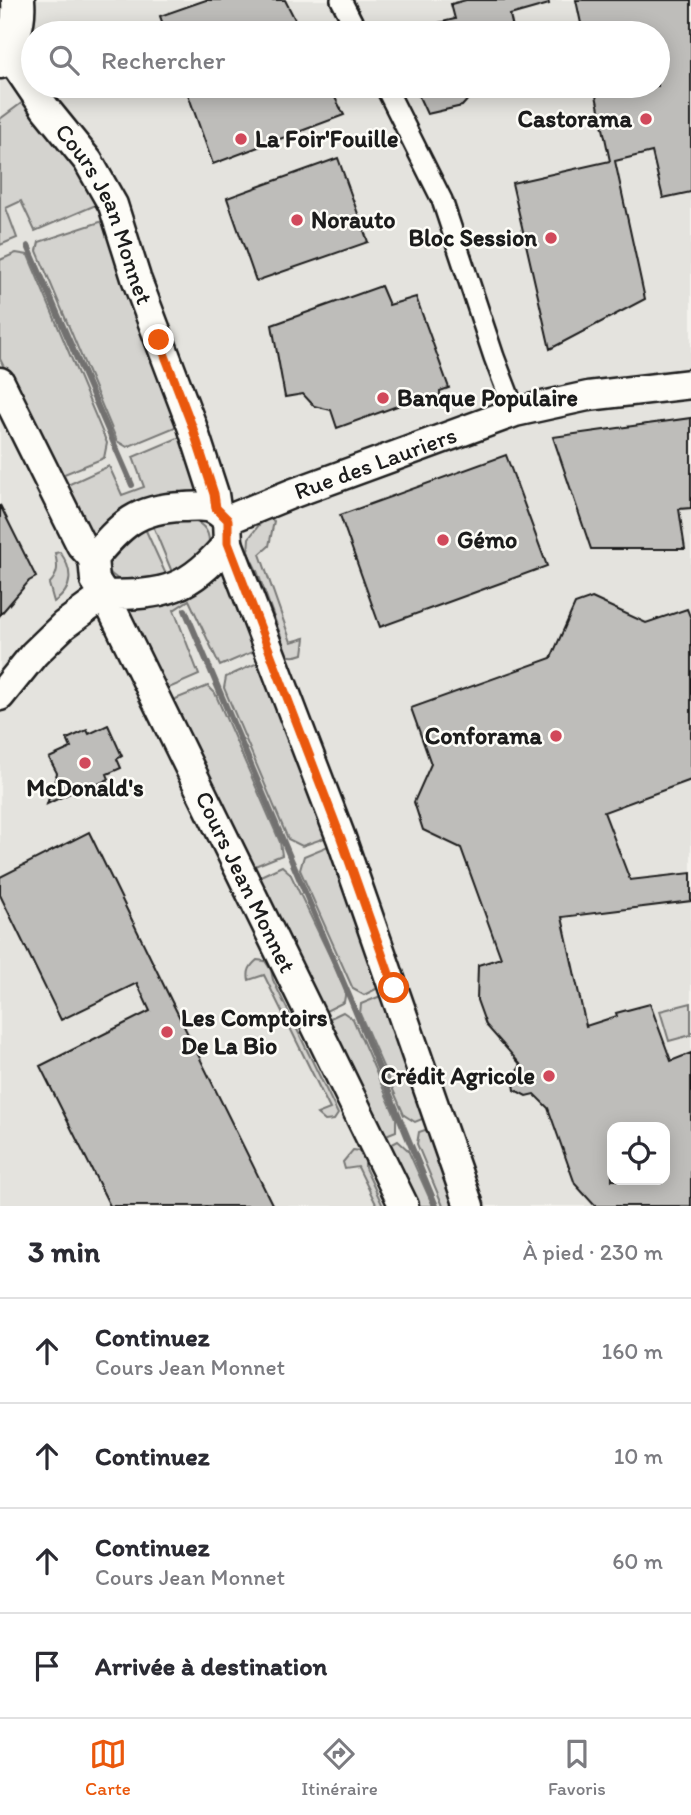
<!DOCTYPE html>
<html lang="fr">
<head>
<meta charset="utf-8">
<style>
	:root { --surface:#fff; --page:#f2f2f3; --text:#2b2b33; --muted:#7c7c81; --line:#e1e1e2; --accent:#ea580c }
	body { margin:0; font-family:Itim,sans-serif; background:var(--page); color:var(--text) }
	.controls { position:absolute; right:21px; bottom:21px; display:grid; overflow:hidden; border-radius:14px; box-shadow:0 4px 18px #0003 }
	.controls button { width:63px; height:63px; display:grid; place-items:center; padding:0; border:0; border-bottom:2px solid var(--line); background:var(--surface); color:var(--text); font:35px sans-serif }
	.stop { position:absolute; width:21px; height:21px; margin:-16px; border:5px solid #ea580c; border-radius:50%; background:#fff }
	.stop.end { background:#ea580c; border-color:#fff; box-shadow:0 2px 7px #0008 }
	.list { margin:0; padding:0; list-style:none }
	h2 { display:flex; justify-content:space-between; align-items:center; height:91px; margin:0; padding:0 28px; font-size:30px }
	h2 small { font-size:23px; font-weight:400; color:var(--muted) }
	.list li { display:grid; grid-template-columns:46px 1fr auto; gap:21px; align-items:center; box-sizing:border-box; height:105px; padding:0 28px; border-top:2px solid var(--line) }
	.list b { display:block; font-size:26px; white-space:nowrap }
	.list p { margin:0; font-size:23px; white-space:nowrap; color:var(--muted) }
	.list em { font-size:23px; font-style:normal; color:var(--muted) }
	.icon { flex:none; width:38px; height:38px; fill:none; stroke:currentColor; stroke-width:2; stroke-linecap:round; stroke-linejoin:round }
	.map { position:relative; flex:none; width:691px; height:1206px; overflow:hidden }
	.search { position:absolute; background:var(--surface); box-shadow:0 4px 18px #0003; left:21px; right:21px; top:21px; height:77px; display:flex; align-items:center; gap:18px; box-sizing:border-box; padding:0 24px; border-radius:38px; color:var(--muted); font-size:26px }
	.sheet { height:511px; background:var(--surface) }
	nav { display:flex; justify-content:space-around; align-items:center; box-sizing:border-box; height:98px; border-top:2px solid var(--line); background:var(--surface); font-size:19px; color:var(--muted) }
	nav a { display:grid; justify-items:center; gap:4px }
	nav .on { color:var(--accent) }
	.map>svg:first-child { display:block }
	.built { fill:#e4e3de; fill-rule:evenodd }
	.green { fill:#d4d3cf; stroke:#787876; stroke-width:2 }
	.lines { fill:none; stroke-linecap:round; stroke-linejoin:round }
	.stream { stroke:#72716f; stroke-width:6 }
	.building { fill:#bebdba; stroke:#1c1c1c; stroke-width:2; fill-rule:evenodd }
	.street-casing { stroke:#1c1c1c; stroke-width:24 }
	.secondary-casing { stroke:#1c1c1c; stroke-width:33 }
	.primary-casing { stroke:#1c1c1c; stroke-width:37 }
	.street { stroke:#fdfcf7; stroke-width:19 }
	.secondary { stroke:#fdfcf7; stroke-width:28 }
	.primary { stroke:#fdfcf7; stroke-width:32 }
	.route { stroke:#ea580c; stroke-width:9 }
	.poi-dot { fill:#d1495b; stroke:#fdfcf7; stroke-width:2.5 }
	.labels { text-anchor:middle; stroke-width:5; stroke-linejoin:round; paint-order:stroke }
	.poi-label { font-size:24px; font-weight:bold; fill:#1c1c1c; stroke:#fdfcf7; text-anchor:start }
	.street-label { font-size:24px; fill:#1c1c1c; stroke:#fdfcf7 }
</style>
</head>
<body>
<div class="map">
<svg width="691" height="1206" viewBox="0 0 691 1206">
	<rect width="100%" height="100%" fill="#f4f3ee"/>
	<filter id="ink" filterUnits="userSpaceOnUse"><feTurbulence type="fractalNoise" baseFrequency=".0143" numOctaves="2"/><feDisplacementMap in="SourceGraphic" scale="14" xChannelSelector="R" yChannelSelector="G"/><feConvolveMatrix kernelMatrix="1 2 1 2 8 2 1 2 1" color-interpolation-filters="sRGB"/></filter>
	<g filter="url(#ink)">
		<path class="built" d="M0,0H691V1206H0ZM33,33H658V86H33ZM612,1127H665V1180H612Z"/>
		<path class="green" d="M23,102C46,138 79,164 96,205L35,231L21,201L6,208L17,238L0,245V119Z
			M103,221L180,425L127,447L117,441L37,251L39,242Z
			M16,253L28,255L107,443L104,458L57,477L0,359V260Z
			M180,437L198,485V491L94,538L85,535L61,488L109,466L122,495L144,487L133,457Z
			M268,518L274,521L269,546L260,554L291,642L305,638L303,654C290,659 276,655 282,639L257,571L248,553L249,538L259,525Z
			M185,519C199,521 209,527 209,542L204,550L174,577L151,521Z
			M143,524L169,581C148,582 122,590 108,570L109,557Z
			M60,552C73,570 74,589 54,602L49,584C59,574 58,566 55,553Z
			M220,568H227L257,650L220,666L189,600L174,610L199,675L162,691L125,612L131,607Z
			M262,661L325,838L302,846L288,839L224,688L226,677Z
			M208,686L215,693L280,842L282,855L250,868L168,702Z
			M328,846L382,986L364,995L353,989L300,870L304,856Z
			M282,866L290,873L346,990L344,1002L320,1014L254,879Z
			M257,960L265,961L271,970L273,980L338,1114L334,1120L325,1121L317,1114L330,1109L264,975L249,980C247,971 250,966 257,960Z
			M383,995L427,1117L415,1122L404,1115L360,1014L361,1004Z
			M691,1003V1035L669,1041L660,1011Z
			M343,1012L353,1019L396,1118V1131L381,1137L324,1021Z
			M431,1128L460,1206H443L417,1144L419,1132Z
			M398,1141L408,1150L433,1206H413L385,1148Z
			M353,1150L360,1151L365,1158V1168L383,1206H377L358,1167L345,1169L343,1162Z"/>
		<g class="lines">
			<path class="stream" d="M28,246L132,485
				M185,610L350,998L436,1206"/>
		</g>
		<path class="building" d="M206,0H285L302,33H166L160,16Z
			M466,0H548L549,4L510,15L514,33H422L421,27L455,19L451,4Z
			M576,0H691V192L663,198L652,152L615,161L645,299L550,349L512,183L610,161L594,86H658V33H583Z
			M185,86H329L344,115L213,164Z
			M414,86H480L462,106L427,114Z
			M338,158L368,242L256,281L227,198Z
			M381,286L389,305L416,297L449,388L440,391V397L411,401L337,428L331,410L314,406L303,394L285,397L272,325Z
			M691,418V508L679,509L685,549H591L553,437Z
			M506,455L547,566L380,627L340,515Z
			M0,505L36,577L29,581L0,615Z
			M592,598L646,623L687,609L691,619V780L604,812L630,880L691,873V901L562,917L586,1026L617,1016L616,1013L650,1004L671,1061L691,1053V1206H595L575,1184L548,1108L534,1094L526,1096L515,1090L513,1077L521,1065L486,1025L477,1000L478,965L501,958L461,848L423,830L414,802L431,764L411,708L551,658L575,604ZM612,1127H665V1180H612Z
			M108,725L122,756L117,759L121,768L107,774L109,779L75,795L72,792L47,804L57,773L49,758L71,748L67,739L87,730L89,734Z
			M89,832L171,1000L273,1206H110L40,1066L150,1011L137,983L61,1020L0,895V877Z"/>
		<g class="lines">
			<defs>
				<path id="street" d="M341,0L358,33
					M385,86L442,200L494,357L515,412"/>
				<g id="secondary">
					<path id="s1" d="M7,52L45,108L88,161L113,205L136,278L192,426L214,494L216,508"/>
					<path d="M0,382L81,545L93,558"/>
					<path id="s2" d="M227,520L291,494L515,412L588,396L691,384"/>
					<path d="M228,543L341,838L469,1206"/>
					<path id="s3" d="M105,595C165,595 189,590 228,543L227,520C212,504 205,506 183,507C137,508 121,525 93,558L95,580L105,595L404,1206"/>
					<path d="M0,696L34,654L64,625L105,595"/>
				</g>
				<path id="primary" d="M0,62C13,43 20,23 18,0"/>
			</defs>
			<use href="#street" class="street-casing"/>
			<use href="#secondary" class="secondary-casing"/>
			<use href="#primary" class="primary-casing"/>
			<use href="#street" class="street"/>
			<use href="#secondary" class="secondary"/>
			<use href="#primary" class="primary"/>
		</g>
	</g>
	<g class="lines" filter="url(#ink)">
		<path class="route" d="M159,340L192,426L214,494L216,508L228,520V543L341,838L394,988"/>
	</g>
	<g class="poi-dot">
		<circle cx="646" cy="119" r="7"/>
		<circle cx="241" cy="139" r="7"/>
		<circle cx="297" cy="220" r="7"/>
		<circle cx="551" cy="238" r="7"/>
		<circle cx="383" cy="398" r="7"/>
		<circle cx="443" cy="540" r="7"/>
		<circle cx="556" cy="736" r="7"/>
		<circle cx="85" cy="763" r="7"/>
		<circle cx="167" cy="1032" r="7"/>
		<circle cx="549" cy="1076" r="7"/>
	</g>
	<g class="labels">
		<g class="poi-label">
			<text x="632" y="127" text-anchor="end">Castorama</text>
			<text x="255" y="147">La Foir'Fouille</text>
			<text x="311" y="228">Norauto</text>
			<text x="537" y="246" text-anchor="end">Bloc Session</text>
			<text x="397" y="406">Banque Populaire</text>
			<text x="457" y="548">Gémo</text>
			<text x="542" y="744" text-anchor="end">Conforama</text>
			<text x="85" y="796" text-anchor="middle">McDonald's</text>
			<text x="181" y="1026">Les Comptoirs<tspan x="181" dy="28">De La Bio</tspan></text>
			<text x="535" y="1084" text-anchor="end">Crédit Agricole</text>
		</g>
		<g class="street-label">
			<text dy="8" stroke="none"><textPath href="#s1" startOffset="191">Cours Jean Monnet</textPath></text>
			<text dy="8" stroke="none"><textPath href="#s2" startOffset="159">Rue des Lauriers</textPath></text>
			<text dy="8" stroke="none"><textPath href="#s3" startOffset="679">Cours Jean Monnet</textPath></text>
		</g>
	</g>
</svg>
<div class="controls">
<button><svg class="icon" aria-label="locate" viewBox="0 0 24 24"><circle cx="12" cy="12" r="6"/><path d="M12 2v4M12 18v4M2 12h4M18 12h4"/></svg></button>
</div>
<div class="stop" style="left:394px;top:988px"></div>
<div class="stop end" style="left:159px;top:340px"></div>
<div class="search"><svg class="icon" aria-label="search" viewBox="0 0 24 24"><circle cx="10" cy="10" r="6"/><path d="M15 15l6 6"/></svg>Rechercher</div>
</div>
<section class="sheet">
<h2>3 min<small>À pied · 230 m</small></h2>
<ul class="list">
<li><svg class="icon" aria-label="ahead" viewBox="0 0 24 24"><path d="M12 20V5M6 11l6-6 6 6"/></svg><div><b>Continuez</b><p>Cours Jean Monnet</p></div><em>160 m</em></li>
<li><svg class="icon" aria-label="ahead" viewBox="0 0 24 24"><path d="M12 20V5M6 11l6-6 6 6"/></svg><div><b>Continuez</b></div><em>10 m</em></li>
<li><svg class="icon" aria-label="ahead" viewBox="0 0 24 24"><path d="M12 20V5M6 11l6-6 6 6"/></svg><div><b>Continuez</b><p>Cours Jean Monnet</p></div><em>60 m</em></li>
<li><svg class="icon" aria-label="arrive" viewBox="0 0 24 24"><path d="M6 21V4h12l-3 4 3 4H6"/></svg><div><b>Arrivée à destination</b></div></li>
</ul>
</section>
<nav>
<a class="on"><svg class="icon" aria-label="map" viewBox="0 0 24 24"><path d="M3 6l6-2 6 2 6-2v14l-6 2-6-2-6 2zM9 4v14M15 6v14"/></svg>Carte</a>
<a><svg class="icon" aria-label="directions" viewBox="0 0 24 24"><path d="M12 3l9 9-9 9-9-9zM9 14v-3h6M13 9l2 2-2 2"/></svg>Itinéraire</a>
<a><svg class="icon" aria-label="saved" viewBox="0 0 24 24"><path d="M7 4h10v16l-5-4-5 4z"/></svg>Favoris</a>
</nav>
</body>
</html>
